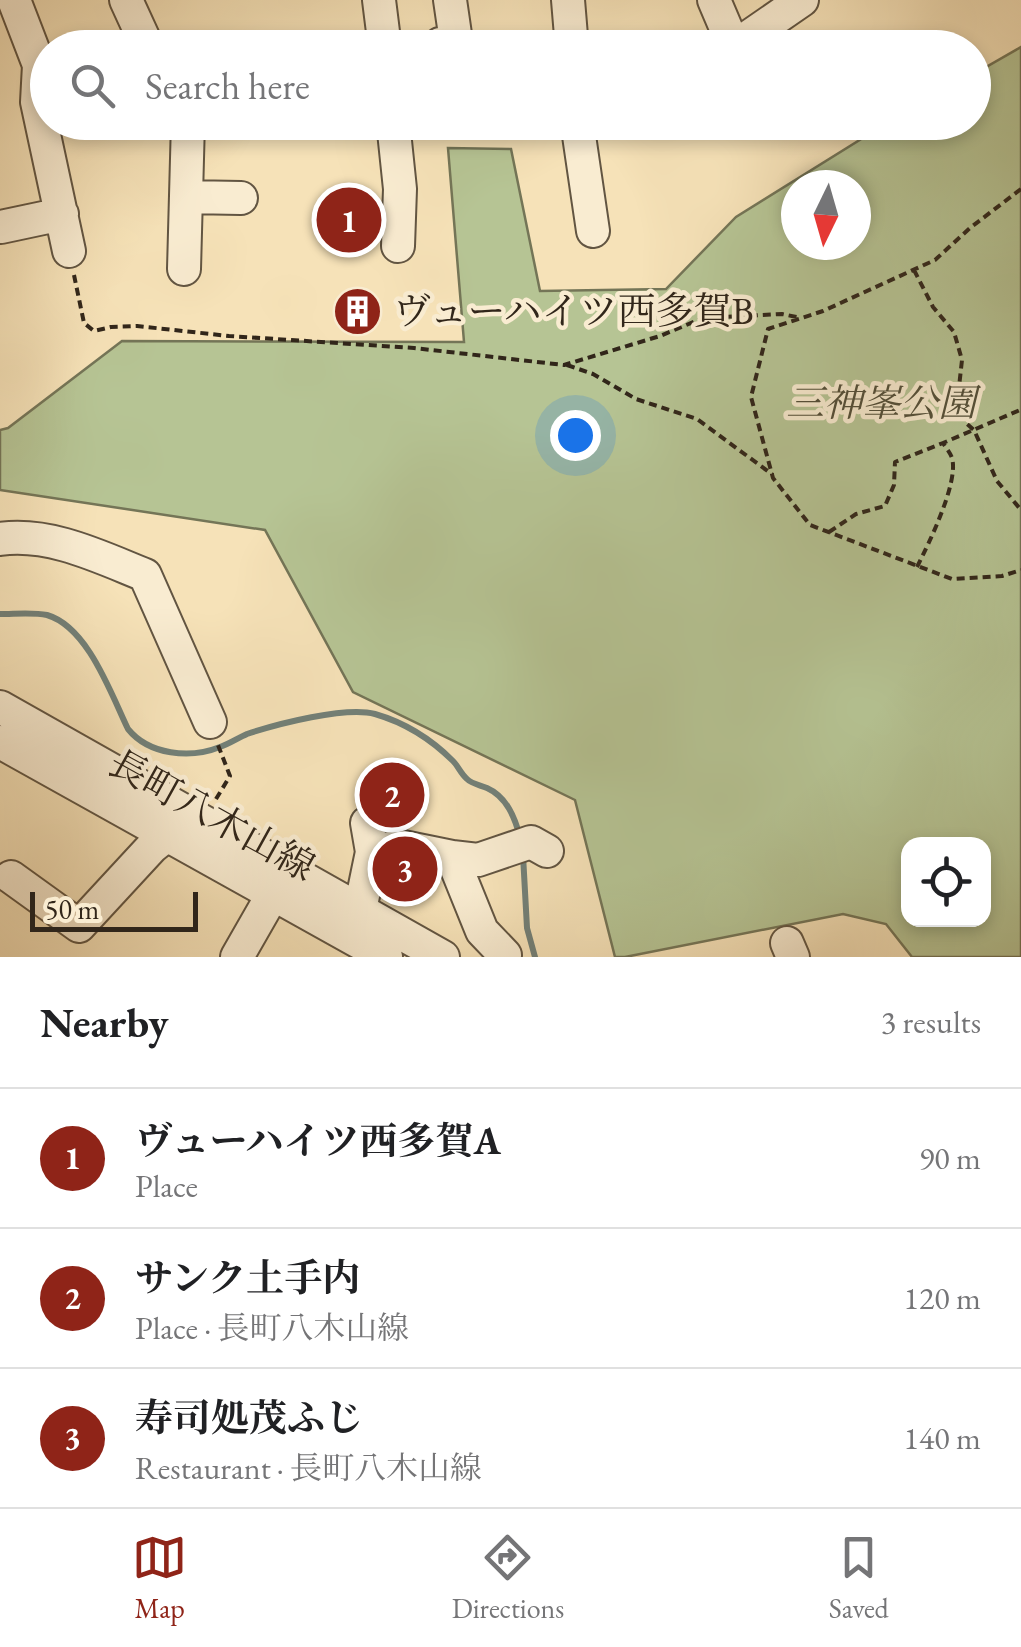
<!DOCTYPE html>
<html lang="en">
<head>
<meta charset="utf-8">
<style>
	:root { --surface:#fff; --page:#f6f6f6; --text:#202124; --muted:#757577; --line:#e0e0e0; --accent:#8f2418 }
	body { margin:0; font-family:"EB Garamond","Noto Serif JP",serif; background:var(--page); color:var(--text) }
	.controls { position:absolute; right:30px; bottom:30px; display:grid; overflow:hidden; border-radius:20px; box-shadow:0 5px 15px #0003 }
	.controls button { width:90px; height:90px; display:grid; place-items:center; padding:0; border:0; border-bottom:2px solid var(--line); background:var(--surface); color:var(--text); font:50px sans-serif }
	.compass { position:absolute; left:781px; top:170px; width:90px; height:90px; border-radius:50%; background:var(--surface); box-shadow:0 5px 15px #0003; rotate:185deg }
	.scale { position:absolute; left:30px; bottom:25px; width:168px; box-sizing:border-box; padding-left:10px; border:5px solid #31261a; border-top:0; font-size:28px; line-height:35px; white-space:nowrap; color:#31261a; -webkit-text-stroke:8px #f9ecd1; paint-order:stroke }
	.you { position:absolute; left:575px; top:435px; width:35px; height:35px; margin:-25px; border:8px solid #fff; border-radius:50%; background:#1a73e8; box-shadow:0 0 0 15px #1a73e833 }
	.badge { display:grid; place-items:center; width:65px; height:65px; border-radius:50%; background:var(--accent); color:#fff; font-size:32px; font-weight:700 }
	.pin { position:absolute; translate:-50% -50%; border:5px solid #fff; box-shadow:0 2px 10px #0006 }
	.list { margin:0; padding:0; list-style:none }
	h2 { display:flex; justify-content:space-between; align-items:center; height:130px; margin:0; padding:0 40px; font-size:42px }
	h2 small { font-size:32px; font-weight:400; color:var(--muted) }
	.list li { display:grid; grid-template-columns:65px 1fr auto; gap:30px; align-items:center; box-sizing:border-box; height:140px; padding:0 40px; border-top:2px solid var(--line) }
	.list b { display:block; font-size:38px; white-space:nowrap }
	.list p { margin:0; font-size:32px; white-space:nowrap; color:var(--muted) }
	.list em { font-size:32px; font-style:normal; color:var(--muted) }
	.icon { flex:none; width:55px; height:55px; fill:none; stroke:currentColor; stroke-width:2; stroke-linecap:round; stroke-linejoin:round }
	.map { position:relative; flex:none; width:1021px; height:957px; overflow:hidden }
	.search { position:absolute; background:var(--surface); box-shadow:0 5px 15px #0003; left:30px; right:30px; top:30px; height:110px; display:flex; align-items:center; gap:25px; box-sizing:border-box; padding:0 35px; border-radius:55px; color:var(--muted); font-size:38px }
	.sheet { height:550px; background:var(--surface) }
	nav { display:flex; justify-content:space-around; align-items:center; box-sizing:border-box; height:140px; border-top:2px solid var(--line); background:var(--surface); font-size:28px; color:var(--muted) }
	nav a { display:grid; justify-items:center; gap:5px }
	nav .on { color:var(--accent) }
	.map>svg:first-child { display:block }
	.green { fill:#b6c494; stroke:#747557; stroke-width:2.5; fill-rule:evenodd }
	.lines { fill:none; stroke-linecap:round; stroke-linejoin:round }
	.stream { stroke:#728078; stroke-width:6 }
	.minor-casing { stroke:#625542; stroke-width:36 }
	.path { stroke:#31261a; stroke-width:4; stroke-dasharray:8 5; stroke-linecap:butt }
	.minor { stroke:#f9ecd1; stroke-width:32 }
	.labels { text-anchor:middle; stroke-width:9; stroke-linejoin:round; paint-order:stroke }
	.poi-label { font-size:38px; fill:#31261a; stroke:#f9ecd1; text-anchor:start }
	.park-label { font-size:38px; font-style:italic; fill:#524e38; stroke:#f9ecd1 }
	.street-label { font-size:38px; fill:#31261a; stroke:#f9ecd1 }
</style>
</head>
<body>
<div class="map">
<svg width="1021" height="957" viewBox="0 0 1021 957">
	<rect width="100%" height="100%" fill="#f6e2b8"/>
	<filter id="stains"><feTurbulence type="fractalNoise" baseFrequency=".002" numOctaves="4"/><feColorMatrix values="0 0 0 0 .2 0 0 0 0 .09 0 0 0 0 .02 0 0 0 .5 -.17"/></filter>
	<radialGradient id="worn" r=".72"><stop offset=".6" stop-color="#630" stop-opacity="0"/><stop offset="1" stop-color="#630" stop-opacity=".3"/></radialGradient>
	<path class="green" d="M1021,47V957H912L886,924L843,914L625,957H615L575,800L353,692L265,530L0,490V430L8,428L122,341L464,342L448,148L511,149L540,291L666,289L736,217L887,123L974,122V74ZM796,185H856V245H796ZM908,844H984V919H908Z"/>
	<g class="lines">
		<path class="stream" d="M0,614C15,614 33,612 47,615C88,627 111,694 128,729C149,755 190,759 220,747C229,744 238,738 247,734C277,724 346,706 375,714C406,723 430,738 453,761C458,766 461,774 467,779C472,784 480,785 487,788C507,797 515,818 520,837
			M523,855L527,928L535,957"/>
		<defs>
			<path id="minor" d="M14,0L39,65L37,102L69,251
				M126,0L148,48
				M379,0L385,48
				M568,0L572,48
				M714,0L734,47L802,0
				M440,48V44L456,41L450,0
				M393,122L400,189L398,246
				M577,122L593,231
				M186,197L241,198
				M1,227L62,214
				M184,269L188,122
				M0,539C50,532 100,557 145,575L210,722
				M0,707L443,957
				M0,742L386,957
				M372,852L398,846L452,857L482,931L505,955
				M452,857L478,860L531,842L547,851
				M11,877L79,926L152,847L167,835
				M360,910L372,852L367,823
				M787,943L793,957
				M237,957L273,894"/>
		</defs>
		<use href="#minor" class="minor-casing"/>
		<path class="path" d="M1021,189L970,228L935,260L823,311L768,329L751,397L773,478L810,525L952,579L1002,576L1021,570
			M914,270L933,307L954,332L962,360L959,387L966,423L974,430L997,481L1021,510
			M74,275L84,323L94,331L111,327L137,326L229,336L414,348L564,365L660,336L703,318L782,314L801,318
			M567,365L593,374L636,399L697,419L773,475
			M829,532L856,514L885,506L894,485L895,462L943,443
			M917,567C929,543 959,482 952,458C950,452 946,448 943,443L1020,410L1021,413
			M216,799L230,776L218,745"/>
		<use href="#minor" class="minor"/>
	</g>
	<defs>
		<symbol id="building-disc" viewBox="-11 -11 22 22"><circle r="9.5" fill="#8f2418" stroke="#f9ecd1"/><path d="M-4-6H4V6H1V3H-1V6H-4ZM-2.5-4.3h1.7v1.8h-1.7ZM.8-4.3h1.7v1.8H.8ZM-2.5-1h1.7V.8h-1.7ZM.8-1h1.7V.8H.8Z" fill="#fff"/></symbol>
	</defs>
	<g fill-rule="evenodd">
		<use href="#building-disc" x="330" y="284" width="55" height="55"/>
	</g>
	<g class="labels">
		<g class="poi-label">
			<text x="393" y="324">ヴューハイツ西多賀B</text>
		</g>
		<g class="park-label">
			<text x="881" y="416">三神峯公園</text>
		</g>
		<g class="street-label">
			<text transform="translate(212 815) rotate(29)" y="13">長町八木山線</text>
		</g>
	</g>
	<rect width="100%" height="100%" filter="url(#stains)"/>
	<rect width="100%" height="100%" fill="url(#worn)"/>
</svg>
<div class="controls">
<button><svg class="icon" aria-label="locate" viewBox="0 0 24 24"><circle cx="12" cy="12" r="6"/><path d="M12 2v4M12 18v4M2 12h4M18 12h4"/></svg></button>
</div>
<svg class="compass" viewBox="-18 -18 36 36"><path d="M0-13l5 13h-10z" fill="#e53935"/><path d="M0 13l5-13h-10z" fill="#757577"/></svg>
<div class="scale">50 m</div>
<div class="you"></div>
<div class="pin badge" style="left:349px;top:220px">1</div>
<div class="pin badge" style="left:392px;top:795px">2</div>
<div class="pin badge" style="left:405px;top:869px">3</div>
<div class="search"><svg class="icon" aria-label="search" viewBox="0 0 24 24"><circle cx="10" cy="10" r="6"/><path d="M15 15l6 6"/></svg>Search here</div>
</div>
<section class="sheet">
<h2>Nearby<small>3 results</small></h2>
<ul class="list">
<li><span class="badge">1</span><div><b>ヴューハイツ西多賀A</b><p>Place</p></div><em>90 m</em></li>
<li><span class="badge">2</span><div><b>サンク土手内</b><p>Place · 長町八木山線</p></div><em>120 m</em></li>
<li><span class="badge">3</span><div><b>寿司処茂ふじ</b><p>Restaurant · 長町八木山線</p></div><em>140 m</em></li>
</ul>
</section>
<nav>
<a class="on"><svg class="icon" aria-label="map" viewBox="0 0 24 24"><path d="M3 6l6-2 6 2 6-2v14l-6 2-6-2-6 2zM9 4v14M15 6v14"/></svg>Map</a>
<a><svg class="icon" aria-label="directions" viewBox="0 0 24 24"><path d="M12 3l9 9-9 9-9-9zM9 14v-3h6M13 9l2 2-2 2"/></svg>Directions</a>
<a><svg class="icon" aria-label="saved" viewBox="0 0 24 24"><path d="M7 4h10v16l-5-4-5 4z"/></svg>Saved</a>
</nav>
</body>
</html>
